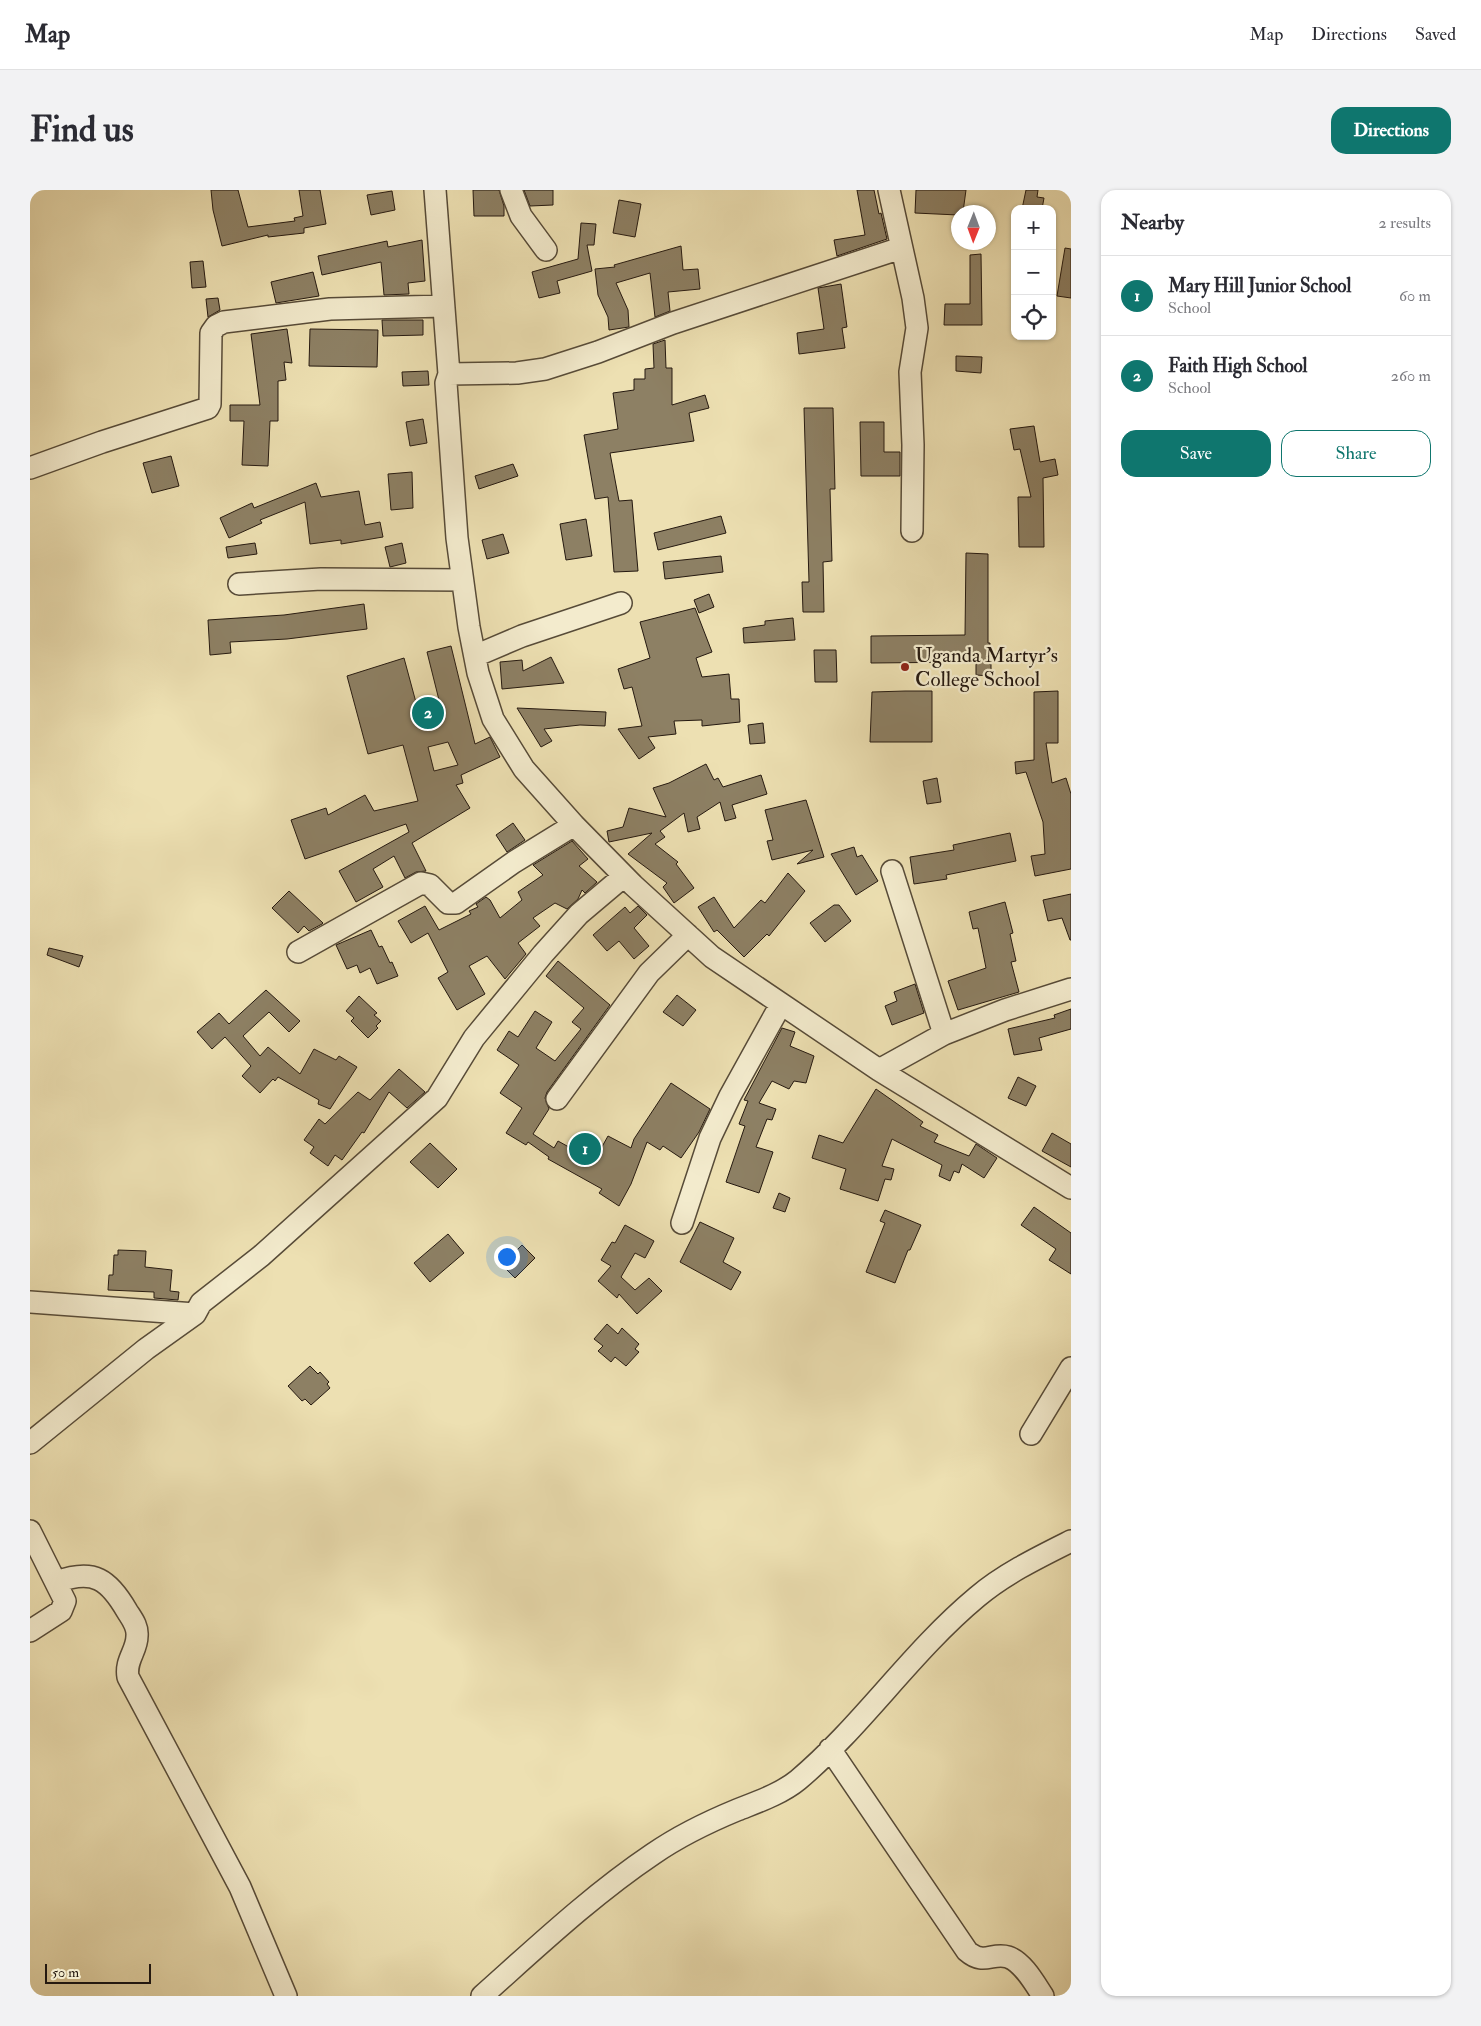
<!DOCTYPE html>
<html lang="en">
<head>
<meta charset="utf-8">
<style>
	:root { --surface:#fff; --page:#f2f2f3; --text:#2b2b33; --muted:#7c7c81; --line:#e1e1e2; --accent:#0f766e }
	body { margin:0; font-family:"IM FELL Double Pica",serif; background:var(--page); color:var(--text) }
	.controls { position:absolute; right:15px; top:15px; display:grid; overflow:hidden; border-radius:10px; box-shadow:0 1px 4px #0004 }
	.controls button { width:45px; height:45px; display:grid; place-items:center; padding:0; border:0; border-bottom:1px solid var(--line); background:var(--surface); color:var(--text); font:25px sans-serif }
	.compass { position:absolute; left:921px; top:15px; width:45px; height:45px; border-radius:50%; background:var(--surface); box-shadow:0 1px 4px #0004; rotate:181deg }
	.scale { position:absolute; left:15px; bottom:12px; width:106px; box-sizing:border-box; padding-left:5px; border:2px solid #251910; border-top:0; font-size:14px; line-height:18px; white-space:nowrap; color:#251910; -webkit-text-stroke:4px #f3ebcd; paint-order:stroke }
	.you { position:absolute; left:476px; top:1066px; width:18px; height:18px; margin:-12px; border:4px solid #fff; border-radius:50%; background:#1a73e8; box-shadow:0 0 0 8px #1a73e833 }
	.badge { display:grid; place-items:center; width:32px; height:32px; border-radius:50%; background:var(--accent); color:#fff; font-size:16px; font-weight:700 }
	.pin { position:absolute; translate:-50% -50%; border:2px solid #fff; box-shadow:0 1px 5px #0006 }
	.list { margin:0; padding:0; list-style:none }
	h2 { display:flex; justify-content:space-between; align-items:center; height:65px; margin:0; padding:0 20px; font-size:21px }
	h2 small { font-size:16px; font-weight:400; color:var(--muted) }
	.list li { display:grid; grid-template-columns:32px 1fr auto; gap:15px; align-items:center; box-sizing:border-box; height:80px; padding:0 20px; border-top:1px solid var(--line) }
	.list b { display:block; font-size:19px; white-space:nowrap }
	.list p { margin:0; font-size:16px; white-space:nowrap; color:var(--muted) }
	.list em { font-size:16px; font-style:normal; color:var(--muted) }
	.actions { display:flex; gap:10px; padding:15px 20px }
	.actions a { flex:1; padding:11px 0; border:1px solid var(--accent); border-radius:15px; text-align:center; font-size:18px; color:var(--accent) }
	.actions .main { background:var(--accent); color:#fff }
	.icon { flex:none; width:28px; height:28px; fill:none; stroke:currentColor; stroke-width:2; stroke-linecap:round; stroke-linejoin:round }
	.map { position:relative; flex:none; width:1041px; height:1806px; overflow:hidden; border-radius:15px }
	header { display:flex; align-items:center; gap:30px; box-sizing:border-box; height:70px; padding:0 25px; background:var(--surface); border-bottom:1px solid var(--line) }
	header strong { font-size:24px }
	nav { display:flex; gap:28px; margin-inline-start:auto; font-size:18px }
	.intro { display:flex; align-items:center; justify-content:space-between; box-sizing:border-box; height:120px; padding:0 30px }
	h1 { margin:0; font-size:35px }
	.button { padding:12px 22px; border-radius:15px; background:var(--accent); color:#fff; font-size:18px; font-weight:700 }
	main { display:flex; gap:30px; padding:0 30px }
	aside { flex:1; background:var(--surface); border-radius:15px; box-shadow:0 1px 4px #0004 }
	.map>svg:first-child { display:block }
	.building { fill:#8d8064; stroke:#251910; fill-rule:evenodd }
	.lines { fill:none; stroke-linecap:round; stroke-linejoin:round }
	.minor-casing { stroke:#574b38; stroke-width:24 }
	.minor { stroke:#f3ebcd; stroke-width:21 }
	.poi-dot { fill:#8f2418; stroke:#f3ebcd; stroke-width:2 }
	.labels { text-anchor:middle; stroke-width:4.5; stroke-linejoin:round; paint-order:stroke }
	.poi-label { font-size:21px; fill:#251910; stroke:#f3ebcd; text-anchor:start }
</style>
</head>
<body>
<header>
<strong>Map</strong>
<nav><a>Map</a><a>Directions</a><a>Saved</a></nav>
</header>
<div class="intro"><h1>Find us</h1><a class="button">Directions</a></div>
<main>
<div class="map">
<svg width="1041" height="1806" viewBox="0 0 1041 1806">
	<rect width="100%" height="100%" fill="#ede0b2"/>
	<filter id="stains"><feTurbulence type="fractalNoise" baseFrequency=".004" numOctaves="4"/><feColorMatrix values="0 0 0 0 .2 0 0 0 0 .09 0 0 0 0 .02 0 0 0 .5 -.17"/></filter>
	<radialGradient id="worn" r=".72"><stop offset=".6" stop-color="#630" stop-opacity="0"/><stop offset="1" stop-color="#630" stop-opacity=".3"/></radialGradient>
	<path class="building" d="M181,0H208L218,37L265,31L264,28L273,26L269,0H290L296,34L274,38V43L238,47V45L192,56L183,20Z
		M443,0H469L474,16V26H444Z
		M494,0H523V15L500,16Z
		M827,0H844L849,24L851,23L857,49L807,66L804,50L835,45Z
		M886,0H936L933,22L928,21V25L885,23Z
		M996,0H1008L1007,7L1014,8L1012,19H992Z
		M362,1L365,20L341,25L337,5Z
		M589,10L611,14L605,47L583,43Z
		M551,33L566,34L564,55H557L562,81L527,91L530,103L509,108L502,82L548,69Z
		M392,50L395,91L378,93L379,104L354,105L351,72L292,85L288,66L357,51L358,57Z
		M651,56L653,80L668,79L670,99L638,102L640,121L625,127L620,83L586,93L598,120L599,137L579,140L578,127L568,105L565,79L585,77L584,75Z
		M1035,58L1041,59V108L1027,106Z
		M951,64L952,135H914L915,114H940V65Z
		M173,71L176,97L162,98L160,72Z
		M283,82L289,106L246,113L241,92Z
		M811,94L817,137L812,138L815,158L769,164L767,143L794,139L788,98Z
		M188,108L190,120L178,127L176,109Z
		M352,130H393V145L353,146Z
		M257,139L262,173L254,172L256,190L248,191V231H240L238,276L212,275L214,231H200V215H230L221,144Z
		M280,139L348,140L347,177L279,176Z
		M635,150L636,178H642V215L675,205L679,218L659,223L664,251L580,263L589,311L602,310L608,381L584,382L578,307L565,309L554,245L588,239L583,203L604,200V189H615V179L624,178L623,154Z
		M926,166L952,167L951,183L926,181Z
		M398,181L399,195L373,196L372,182Z
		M774,218H803L805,299H800L802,371L793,372L794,422H773L772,392H779Z
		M393,229L397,253L380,256L376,232Z
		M830,232H854V262H870V286H831Z
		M1004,236L1010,272L1025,269L1028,285L1013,288L1014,357H989L988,307H1001L990,259L984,260L980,239Z
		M141,266L149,296L122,303L113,273Z
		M483,274L488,286L449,299L445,286Z
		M382,282L383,318L361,320L358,284Z
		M286,293L291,307L329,301L335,335L350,332L353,347L311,354V350L280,354L275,312L230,330L232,333L199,348L190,328L222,313L224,318Z
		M691,326L696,343L628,360L624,343Z
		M556,329L562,366L536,370L530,334Z
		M473,344L479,363L457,369L452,350Z
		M225,353L227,364L198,368L196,357Z
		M372,353L376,373L360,377L355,357Z
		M936,363L958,364V453H960L959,474H961V486L946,485V472L841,473V446L935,445Z
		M691,366L693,382L635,389L633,372Z
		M679,404L684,417L669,423L664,410Z
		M334,414L337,439L257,449L200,452L201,463L180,465L178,430L254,425Z
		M665,418L682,462L666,468L672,487L699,484L701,509H709L710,532L672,536V530L644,531L646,544L618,547L625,558L609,569L588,539L612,536L602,497L594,499L588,479L620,468L610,432Z
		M763,428L765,450L714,453L713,438L735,435V431Z
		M421,456L445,554L460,547L470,567L431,585L433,593L426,595L440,618L382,653L396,681L386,682L375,688L364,666L343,679L353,697L326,712L309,681L379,642L376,634L275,669L261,630L296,618L298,625L335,605L344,621L388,611L373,555L338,564L317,486L374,468L391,531L413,526L397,462ZM418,552L428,575L404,581L398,557Z
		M784,460H806L807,492H785Z
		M521,467L534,493L472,499L470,472L492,470L493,481Z
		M875,501H902V552H840L842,502Z
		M1028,501V553H1016L1022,593L1036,588L1041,604V679L1005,686L1001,666L1015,664L1013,632L996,582L986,584L985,572L1004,570V502Z
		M487,518L576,522L575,536L550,535L514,539L522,551L511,557Z
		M733,533L735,553L720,554L718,535Z
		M676,574L684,590L688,588L693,597L731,585L737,604L702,615L706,628L695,631L690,612L667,627L670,639L658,642L654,623L630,641L635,647L625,654L648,672L646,674L664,698L644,713L633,697L637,693L598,664L622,643L579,652L577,641L593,637L599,618L636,627L623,598L639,593Z
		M907,588L911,612L897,614L893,591Z
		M776,610L794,667L767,674L783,660L742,670L737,651L743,650L735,620Z
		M483,633L495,650L477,662L466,645Z
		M980,643L986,671L916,685L917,689L884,694L880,667L924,660L923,655Z
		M542,651L558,669L549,676L567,692L555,703L552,700L548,709L537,719L525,713L503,728L510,736L488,753L496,764L475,789L457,766L439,776L455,804L427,820L408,788L418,782L398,743L381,753L368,731L395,716L409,740L441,724L439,721L448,717L446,714L456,707L460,710L470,728L492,710L488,702L513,685L503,675Z
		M824,657L827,667L832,665L848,691L826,705L801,664Z
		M758,683L775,701L739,746L737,744L714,767L687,740L684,742L668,717L684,707L704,738L731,710L735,713Z
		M259,701L293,733L292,734L279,741L274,736L268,743L242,718Z
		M1041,704V750H1040L1032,728L1018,731L1013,710Z
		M975,712L983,743L980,744L986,771L981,772L989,802L928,820L918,791L956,778L948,738L943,739L939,722Z
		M804,715H809L821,731L795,752L780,733Z
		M608,716L617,725L604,738L619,756L604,769L589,751L577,761L563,745L595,717L600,723Z
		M341,740L349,757L352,756L360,773L362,772L368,786L347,794L340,778L330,783L327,775L317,779L306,755Z
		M19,758L53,766L49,777L17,765Z
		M528,771L580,815L517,902L515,908L519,919L503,944L524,958L528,951L564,971L578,946L601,958L604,949L641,893L680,919L669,942L651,968L633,956L630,960L617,952L601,994L589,1016L569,1003L572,999L518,969L519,967L498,952L496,955L476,943L492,918L470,903L489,875L467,860L479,841L488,847L505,821L522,832L506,858L525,871L551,839L542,832L554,818L516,786Z
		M885,794L894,823L862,835L855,816L867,811L864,802Z
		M236,800L270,831L259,842L239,822L213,846L230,866L238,857L270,884L284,859L306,870L309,866L327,877L300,919L288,914L289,910L248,887L245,891L243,889L230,903L212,886L221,876L195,847L182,859L167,842L189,823L199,834Z
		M647,805L666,820L653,836L633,822Z
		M329,806L347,823L344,825L351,831L346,836L348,838L338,848L321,831L324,828L316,821Z
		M1041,819V839L1009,848L1012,860L984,865L978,839L1025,828L1024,825Z
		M752,838L765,842L760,856L784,866L776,893L764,891L759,899L742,891L729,913L746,919L742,930L737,929L726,957L743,962L729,1003L696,992L715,936L709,934L718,911L714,910Z
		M369,879L395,902L377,918L359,902L334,943L332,942L312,970L305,965L298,976L280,963L284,957L274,950L289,929L295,934L328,902L340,910Z
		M988,887L1006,896L996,916L978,908Z
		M846,899L893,932L890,936L908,945L904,952L939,966L946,954L967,968L954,988L932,974L929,983L924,981L920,991L909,986L912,975L862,949L852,976L864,979L861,990L855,989L848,1011L810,999L816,979L782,968L789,945L813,953Z
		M1022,943L1041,954V977L1012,961Z
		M400,953L427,979L408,998L380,972Z
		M749,1003L760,1008L755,1022L743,1018Z
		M1004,1017L1041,1043V1084L1019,1070L1026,1059L991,1035Z
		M855,1020L891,1035L880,1060H878L865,1093L836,1082L855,1033L850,1031Z
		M670,1032L704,1048L693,1072L711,1082L701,1100L650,1072Z
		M595,1035L624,1051L615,1068L605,1063L591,1087L605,1100L619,1088L632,1101L607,1124L589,1104L587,1108L568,1091L581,1076L571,1070L582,1052L585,1053Z
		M418,1044L434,1063L400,1092L384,1073Z
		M492,1055L505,1068L485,1088L472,1075Z
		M88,1060L116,1061L115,1077L142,1080L140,1101L149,1102L148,1110L124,1108V1102L78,1100L79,1085H83L84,1065H88Z
		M577,1134L588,1144L592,1138L609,1154L605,1159L609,1162L596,1176L585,1167L581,1172L568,1161L573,1156L564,1149Z
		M280,1176L288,1184L290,1182L299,1192L297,1194L300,1198L281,1215L275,1209L272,1211L258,1196Z"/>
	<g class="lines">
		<defs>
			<path id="minor" d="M405,0L419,184L416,193L427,348L439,437L448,483L463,529L494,579L544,635L603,695L682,767L849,880L1041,998
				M481,0L491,26L516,60
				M859,0L883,108L887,138L880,182L883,255L882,341
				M419,184L487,183L515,179L568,162L643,133L871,58
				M0,278L72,252L178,218L180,214L181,143L186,136L194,132L300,119L413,116
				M209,394L291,389L432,390
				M445,466L492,446L591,413
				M862,681L914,844
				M268,762L391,693L400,695L418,713H426L484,672L544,635
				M849,880L914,844L975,820L1041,799
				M527,909L619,783L658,745
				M652,1033L680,948L700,906L751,814
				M0,1112L165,1124
				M1001,1244L1041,1178
				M0,1253L116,1159L165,1124L171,1113L231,1066L407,908L444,848L513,764L549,724L594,686
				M0,1341L35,1411L31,1421L0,1441
				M27,1392C64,1378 79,1390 97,1421C102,1429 108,1436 107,1446C107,1461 95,1470 98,1487L210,1697L256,1806
				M800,1559L937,1761C954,1776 962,1762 978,1767C993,1772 1005,1794 1013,1806
				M452,1806C507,1757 562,1705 623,1664C649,1646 678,1632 707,1620C727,1612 751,1604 768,1590C833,1535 881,1462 947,1407C974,1384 1009,1367 1041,1351"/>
		</defs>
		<use href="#minor" class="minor-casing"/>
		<use href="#minor" class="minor"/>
	</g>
	<circle class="poi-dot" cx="875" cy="477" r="5"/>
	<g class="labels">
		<g class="poi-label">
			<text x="885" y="472">Uganda Martyr's<tspan x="885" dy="24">College School</tspan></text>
		</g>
	</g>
	<rect width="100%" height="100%" filter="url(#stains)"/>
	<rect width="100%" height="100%" fill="url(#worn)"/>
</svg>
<div class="controls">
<button>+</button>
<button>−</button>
<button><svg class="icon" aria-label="locate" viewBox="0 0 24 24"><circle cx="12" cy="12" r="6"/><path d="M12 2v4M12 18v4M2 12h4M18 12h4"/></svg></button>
</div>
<svg class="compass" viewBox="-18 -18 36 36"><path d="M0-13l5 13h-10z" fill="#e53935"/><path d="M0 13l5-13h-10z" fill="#7c7c81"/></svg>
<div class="scale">50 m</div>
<div class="you"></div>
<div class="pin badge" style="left:555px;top:959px">1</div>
<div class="pin badge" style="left:398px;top:523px">2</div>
</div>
<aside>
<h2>Nearby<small>2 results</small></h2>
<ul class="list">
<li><span class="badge">1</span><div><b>Mary Hill Junior School</b><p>School</p></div><em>60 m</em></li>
<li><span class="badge">2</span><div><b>Faith High School</b><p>School</p></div><em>260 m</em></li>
</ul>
<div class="actions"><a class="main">Save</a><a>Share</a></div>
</aside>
</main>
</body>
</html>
